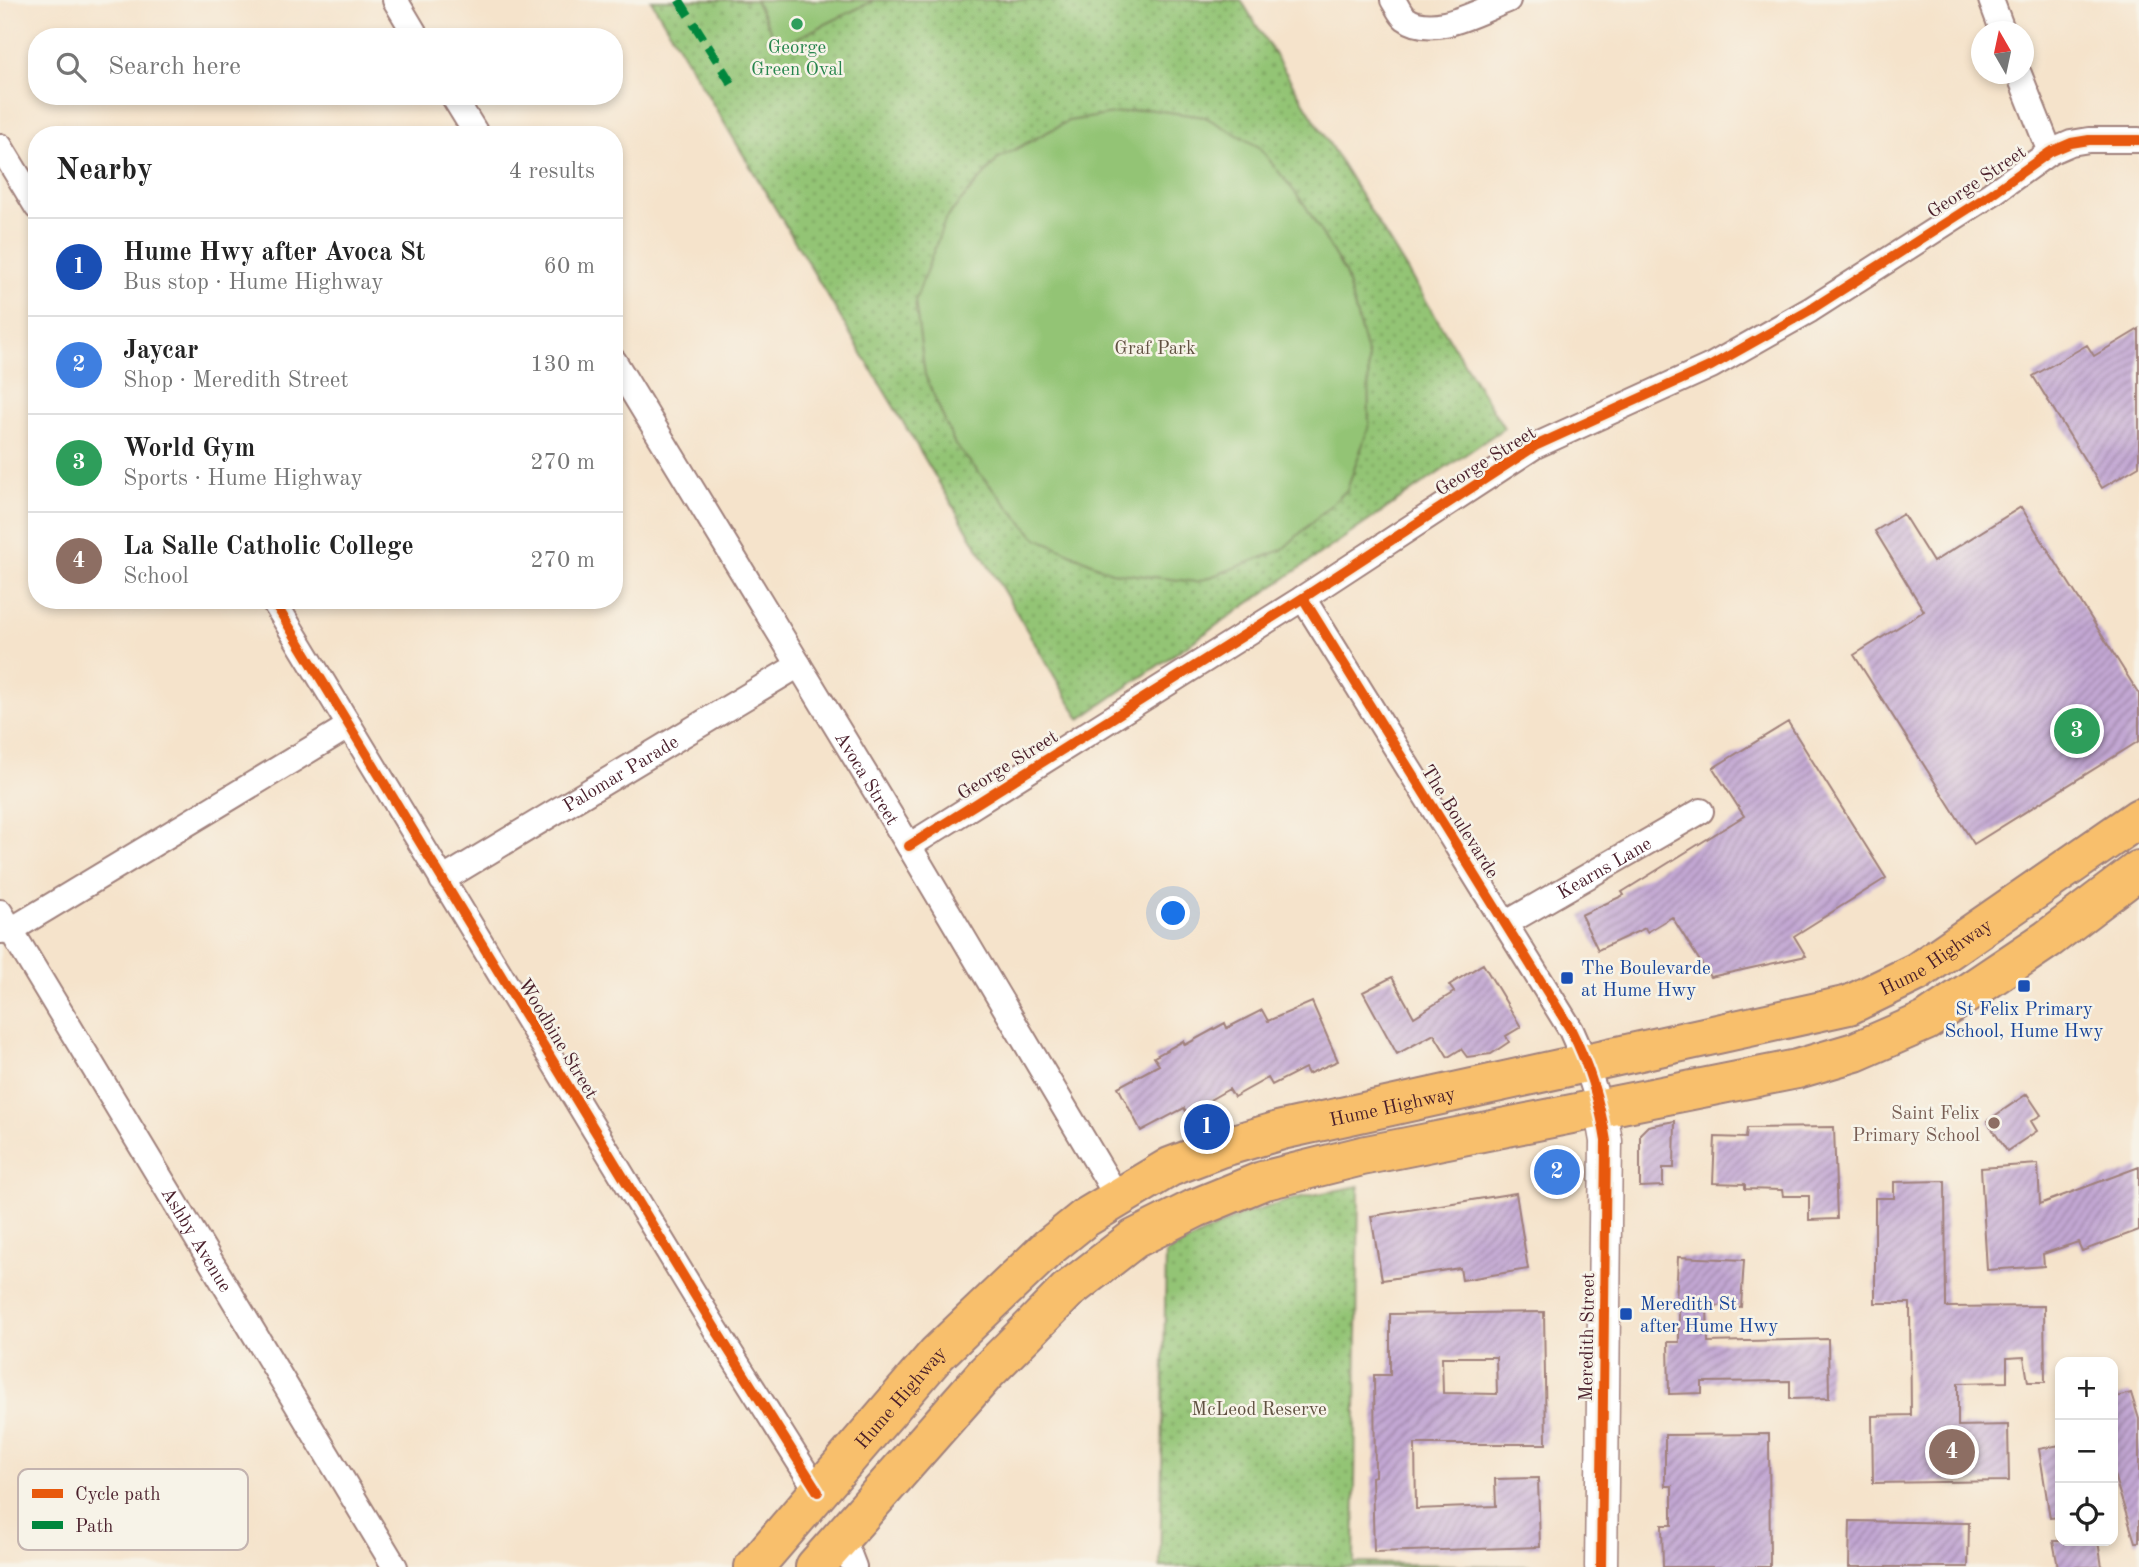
<!DOCTYPE html>
<html lang="en">
<head>
<meta charset="utf-8">
<style>
	:root { --surface:#fff; --page:#f2f2f2; --text:#222; --muted:#767676; --line:#e0e0e0; --accent:#1a73e8 }
	body { margin:0; font-family:"Old Standard TT",serif; background:var(--page); color:var(--text) }
	.controls { position:absolute; right:21px; bottom:21px; display:grid; overflow:hidden; border-radius:14px; box-shadow:0 4px 10px #0003 }
	.controls button { width:63px; height:63px; display:grid; place-items:center; padding:0; border:0; border-bottom:2px solid var(--line); background:var(--surface); color:var(--text); font:35px sans-serif }
	.compass { position:absolute; left:1971px; top:21px; width:63px; height:63px; border-radius:50%; background:var(--surface); box-shadow:0 4px 10px #0003; rotate:351deg }
	.you { position:absolute; left:1174px; top:914px; width:24px; height:24px; margin:-18px; border:5px solid #fff; border-radius:50%; background:#1a73e8; box-shadow:0 0 0 10px #1a73e833 }
	.badge { display:grid; place-items:center; width:46px; height:46px; border-radius:50%; background:var(--accent); color:#fff; font-size:23px; font-weight:700 }
	.pin { position:absolute; translate:-50% -50%; border:4px solid #fff; box-shadow:0 2px 7px #0006 }
	.list { margin:0; padding:0; list-style:none }
	h2 { display:flex; justify-content:space-between; align-items:center; height:91px; margin:0; padding:0 28px; font-size:30px }
	h2 small { font-size:23px; font-weight:400; color:var(--muted) }
	.list li { display:grid; grid-template-columns:46px 1fr auto; gap:21px; align-items:center; box-sizing:border-box; height:98px; padding:0 28px; border-top:2px solid var(--line) }
	.list b { display:block; font-size:26px; white-space:nowrap }
	.list p { margin:0; font-size:23px; white-space:nowrap; color:var(--muted) }
	.list em { font-size:23px; font-style:normal; color:var(--muted) }
	.icon { flex:none; width:38px; height:38px; fill:none; stroke:currentColor; stroke-width:2; stroke-linecap:round; stroke-linejoin:round }
	.map { position:relative; flex:none; width:2139px; height:1567px; overflow:hidden }
	.search { position:absolute; background:var(--surface); box-shadow:0 4px 10px #0003; left:28px; top:28px; width:595px; height:77px; display:flex; align-items:center; gap:18px; box-sizing:border-box; padding:0 24px; border-radius:28px; color:var(--muted); font-size:26px }
	.panel { position:absolute; background:var(--surface); box-shadow:0 4px 10px #0003; left:28px; top:126px; width:595px; height:483px; border-radius:28px }
	.map>svg:first-child { display:block }
	.park { fill:url(#park-dots); stroke:#6e7250; stroke-width:2 }
	.pitch { fill:#93c474; stroke:#6e7250; stroke-width:2 }
	.building { fill:url(#building-hatch); fill-rule:evenodd }
	.lines { fill:none; stroke-linecap:round; stroke-linejoin:round }
	.minor-casing { stroke:#a0817b; stroke-width:28 }
	.tertiary-casing { stroke:#a0817b; stroke-width:35 }
	.trunk-casing { stroke:#a0817b; stroke-width:42 }
	.minor { stroke:#fff; stroke-width:24 }
	.tertiary { stroke:#fff; stroke-width:32 }
	.trunk { stroke:#f8bf6c; stroke-width:38 }
	.quiet { stroke:#00873e; stroke-width:9; stroke-dasharray:18 9; stroke-linecap:butt }
	.cycleway-casing { stroke:#f7f3e8; stroke-width:15 }
	.cycleway { stroke:#e8590c; stroke-width:10 }
	.leisure-dot { fill:#2e9e5b; stroke:#f7f3e8; stroke-width:2.5 }
	.transit-dot { fill:#1a4fb4; stroke:#f7f3e8; stroke-width:2.5 }
	.education-dot { fill:#8d6e63; stroke:#f7f3e8; stroke-width:2.5 }
	.labels { text-anchor:middle; stroke-width:5; stroke-linejoin:round; paint-order:stroke }
	.leisure-label { font-size:19px; fill:#27864d; stroke:#f7f3e8 }
	.street-label { font-size:19px; fill:#4a1f2b; stroke:#f7f3e8 }
	.park-label { font-size:19px; fill:#605141; stroke:#f7f3e8 }
	.transit-label { font-size:19px; fill:#164399; stroke:#f7f3e8; text-anchor:start }
	.education-label { font-size:19px; fill:#785e54; stroke:#f7f3e8; text-anchor:end }
	.key { fill:#f7f3e8; stroke:#c3b3af; stroke-width:2 }
	.key-label { font-size:19px; fill:#4a1f2b }
</style>
</head>
<body>
<div class="map">
<svg width="2139" height="1567" viewBox="0 0 2139 1567">
	<defs>
		<pattern id="park-dots" width="8" height="8" patternUnits="userSpaceOnUse" patternTransform="scale(1.75)"><rect width="8" height="8" fill="#93c474"/><path d="M2 2h.1M6 6h.1" fill="none" stroke="#7a9f5f" stroke-width="1.8" stroke-linecap="round"/></pattern>
		<pattern id="building-hatch" width="6" height="6" patternUnits="userSpaceOnUse" patternTransform="scale(1.75)"><rect width="6" height="6" fill="#c2a7d3"/><path d="M-1 1l2-2M0 6l6-6M5 7l2-2" fill="none" stroke="#a087ab"/></pattern>
	</defs>
	<rect width="100%" height="100%" fill="#f7f3e8"/>
	<filter id="ink" filterUnits="userSpaceOnUse"><feTurbulence type="fractalNoise" baseFrequency=".0143" numOctaves="2"/><feDisplacementMap in="SourceGraphic" scale="14" xChannelSelector="R" yChannelSelector="G"/><feConvolveMatrix kernelMatrix="1 2 1 2 8 2 1 2 1" color-interpolation-filters="sRGB"/></filter>
	<filter id="wash" filterUnits="userSpaceOnUse"><feTurbulence type="fractalNoise" baseFrequency=".00686" numOctaves="4" result="noise"/><feDisplacementMap in="SourceGraphic" scale="28" xChannelSelector="R" yChannelSelector="G"/><feGaussianBlur stdDeviation="1.57" result="paint"/><feColorMatrix in="noise" values="0 0 0 0 0 0 0 0 0 0 0 0 0 0 0 0 0 1.4 0 .05"/><feComposite in="paint" operator="in"/></filter>
	<g filter="url(#wash)">
		<rect width="100%" height="100%" fill="#f5e3cb"/>
		<path class="park" d="M651,0H1241L1504,428L1080,719Z
			M1359,1186L1354,1563L1564,1567H1160L1166,1253L1239,1216L1297,1198Z"/>
		<path class="pitch" d="M755,0H875L779,47Z
			M1146,109L1205,117L1259,147L1305,205L1345,273L1368,357L1369,426L1347,490L1282,550L1197,582L1111,572L1035,537L955,445L925,375L915,301L946,218L999,158L1068,121Z"/>
		<g id="blocks">
			<path class="building" d="M2139,329V466L2102,488L2033,376L2087,345L2094,356Z
				M2021,507L2139,694V741L1974,844L1854,655L1924,611L1875,531L1903,514L1933,562Z
				M1788,722L1886,878L1794,936L1806,956L1710,977L1672,917L1647,932L1645,928L1598,950L1581,915L1624,895L1622,892L1744,816L1713,768Z
				M1483,964L1521,1027L1506,1036L1509,1042L1491,1054L1467,1057L1461,1049L1448,1057L1434,1034L1397,1054L1363,992L1392,977L1414,1017L1454,992L1449,985Z
				M1312,1002L1338,1061L1308,1074L1305,1068L1272,1085L1268,1078L1234,1097L1229,1089L1187,1113L1184,1108L1141,1131L1118,1087L1159,1065L1154,1057L1183,1041L1185,1045L1225,1023L1227,1028L1262,1010L1268,1021Z
				M2027,1094L2041,1115L2031,1121L2037,1131L2007,1151L1987,1121Z
				M1675,1121L1674,1168H1663V1186L1640,1187V1134L1648,1126Z
				M1834,1127L1837,1219L1809,1220V1196H1783L1782,1190L1745,1189V1184L1713,1183L1715,1137L1746,1138L1747,1128Z
				M2038,1164L2040,1204L2139,1167V1230L2082,1251L2078,1242L2043,1254L2044,1266L1987,1270L1981,1168Z
				M1945,1181L1946,1307L2044,1306L2045,1382H2028L2024,1357L2007,1358V1382L1958,1383V1426L2008,1425L2009,1481L1873,1483L1872,1416L1911,1415L1910,1303H1875V1198H1894V1182Z
				M1516,1193L1528,1269L1462,1280L1460,1268L1382,1280L1371,1216Z
				M1678,1257L1744,1260L1741,1307L1707,1305L1708,1342L1828,1339L1829,1398L1790,1399V1381L1702,1382V1393L1669,1394L1668,1342H1679V1303H1676Z
				M1544,1312L1546,1444H1415L1416,1509L1496,1506L1495,1479L1538,1478L1540,1547L1374,1552L1372,1477L1375,1476L1374,1375H1390V1314ZM1442,1357H1496L1497,1394L1443,1393Z
				M2131,1393L2139,1419V1542H2135L2113,1472V1398Z
				M1769,1434L1770,1567H1663L1662,1525H1672V1486H1665V1435Z
				M2060,1445V1517L2050,1518L2039,1449Z
				M1850,1521L1969,1523L1968,1567H1849Z
				M2053,1541H2098L2102,1567H2058Z"/>
		</g>
	</g>
	<g filter="url(#ink)">
		<use href="#blocks" fill-opacity="0" stroke="#a0817b" stroke-width="2"/>
		<g class="lines">
			<defs>
				<g id="minor">
					<path d="M395,0L417,37"/>
					<path d="M1393,0C1397,6 1400,14 1405,18C1433,39 1479,11 1508,0"/>
					<path d="M1991,0L2003,32"/>
					<path d="M2019,74L2050,152"/>
					<path d="M453,96L477,135"/>
					<path d="M0,146L37,207"/>
					<path id="s1" d="M614,361L909,846L1118,1198"/>
					<path d="M1303,598L1571,1030L1586,1064L1600,1107"/>
					<path d="M273,600L716,1330L818,1492"/>
					<path d="M909,846L1303,598L1535,446L1711,366L1810,310L1991,194L2050,152L2071,143L2089,140H2139"/>
					<path id="s2" d="M442,880L799,665"/>
					<path id="s3" d="M0,912L395,1567"/>
					<path id="s4" d="M1505,924L1701,811"/>
					<path d="M0,931L11,930L349,726"/>
					<path d="M842,1536L854,1567"/>
				</g>
				<path id="tertiary" d="M1600,1107L1606,1141L1601,1567"/>
				<g id="trunk">
					<path id="s5" d="M754,1567L937,1354L1049,1247L1085,1218L1170,1167L1220,1148L1282,1130L1849,1005L1917,972L2139,818"/>
					<path d="M815,1567L986,1373L1026,1333L1067,1291L1134,1239L1196,1208L1262,1181L1362,1156L1797,1069L1855,1052L1926,1021L2048,939L2139,870"/>
				</g>
			</defs>
			<use href="#minor" class="minor-casing"/>
			<use href="#tertiary" class="tertiary-casing"/>
			<use href="#trunk" class="trunk-casing"/>
			<use href="#minor" class="minor"/>
			<use href="#tertiary" class="tertiary"/>
			<use href="#trunk" class="trunk"/>
			<path class="quiet" d="M679,0L733,86"/>
			<defs>
				<path id="cycleway" d="M1303,598L1571,1030C1589,1065 1600,1103 1606,1141L1601,1567
					M273,600L716,1330L818,1492
					M909,846L1303,598L1535,446L1711,366L1810,310L1991,194L2050,152L2071,143L2089,140H2139"/>
			</defs>
			<use href="#cycleway" class="cycleway-casing"/>
			<use href="#cycleway" class="cycleway"/>
		</g>
	</g>
	<circle class="leisure-dot" cx="797" cy="24" r="7"/>
	<g class="transit-dot">
		<rect x="1560" y="971" width="14" height="14" rx="3.5"/>
		<rect x="2017" y="979" width="14" height="14" rx="3.5"/>
		<rect x="1619" y="1307" width="14" height="14" rx="3.5"/>
	</g>
	<circle class="education-dot" cx="1994" cy="1123" r="7"/>
	<g class="labels">
		<g class="leisure-label">
			<text x="797" y="53">George<tspan x="797" dy="22">Green Oval</tspan></text>
		</g>
		<g class="street-label">
			<text transform="translate(1976 181) rotate(-34)" y="7">George Street</text>
			<text transform="translate(1485 460) rotate(-32)" y="7">George Street</text>
			<text transform="translate(1007 764) rotate(-32)" y="7">George Street</text>
			<text dy="7" stroke="none"><textPath href="#s2" startOffset="208">Palomar Parade</textPath></text>
			<text dy="7" stroke="none"><textPath href="#s1" startOffset="488">Avoca Street</textPath></text>
			<text transform="translate(1461 821) rotate(58)" y="7">The Boulevarde</text>
			<text dy="7" stroke="none"><textPath href="#s4" startOffset="114">Kearns Lane</textPath></text>
			<text dy="7" stroke="none"><textPath href="#s5" startOffset="1379">Hume Highway</textPath></text>
			<text transform="translate(559 1038) rotate(59)" y="7">Woodbine Street</text>
			<text dy="7" stroke="none"><textPath href="#s5" startOffset="812">Hume Highway</textPath></text>
			<text dy="7" stroke="none"><textPath href="#s3" startOffset="382">Ashby Avenue</textPath></text>
			<text transform="translate(1586 1337) rotate(-89)" y="7">Meredith Street</text>
			<text dy="7" stroke="none"><textPath href="#s5" startOffset="224">Hume Highway</textPath></text>
		</g>
		<g class="park-label">
			<text x="1155" y="354">Graf Park</text>
			<text x="1259" y="1415">McLeod Reserve</text>
		</g>
		<g class="transit-label">
			<text x="1581" y="974">The Boulevarde<tspan x="1581" dy="22">at Hume Hwy</tspan></text>
			<text x="2024" y="1015" text-anchor="middle">St Felix Primary<tspan x="2024" dy="22">School, Hume Hwy</tspan></text>
			<text x="1640" y="1310">Meredith St<tspan x="1640" dy="22">after Hume Hwy</tspan></text>
		</g>
		<g class="education-label">
			<text x="1980" y="1119">Saint Felix<tspan x="1980" dy="22">Primary School</tspan></text>
		</g>
	</g>
	<rect x="18" y="1469" width="230" height="81" rx="10" class="key"/>
	<rect x="32" y="1489" width="31" height="9" fill="#e8590c"/>
	<rect x="32" y="1521" width="31" height="8" fill="#00873e"/>
	<g class="key-label">
		<text x="75" y="1500">Cycle path</text>
		<text x="75" y="1532">Path</text>
	</g>
</svg>
<div class="controls">
<button>+</button>
<button>−</button>
<button><svg class="icon" aria-label="locate" viewBox="0 0 24 24"><circle cx="12" cy="12" r="6"/><path d="M12 2v4M12 18v4M2 12h4M18 12h4"/></svg></button>
</div>
<svg class="compass" viewBox="-18 -18 36 36"><path d="M0-13l5 13h-10z" fill="#e53935"/><path d="M0 13l5-13h-10z" fill="#767676"/></svg>
<div class="you"></div>
<div class="pin badge" style="left:1207px;top:1127px;background:#1a4fb4">1</div>
<div class="pin badge" style="left:1557px;top:1172px;background:#3f7fe0">2</div>
<div class="pin badge" style="left:2077px;top:731px;background:#2e9e5b">3</div>
<div class="pin badge" style="left:1952px;top:1452px;background:#8d6e63">4</div>
<div class="search"><svg class="icon" aria-label="search" viewBox="0 0 24 24"><circle cx="10" cy="10" r="6"/><path d="M15 15l6 6"/></svg>Search here</div>
<section class="panel">
<h2>Nearby<small>4 results</small></h2>
<ul class="list">
<li><span class="badge" style="background:#1a4fb4">1</span><div><b>Hume Hwy after Avoca St</b><p>Bus stop · Hume Highway</p></div><em>60 m</em></li>
<li><span class="badge" style="background:#3f7fe0">2</span><div><b>Jaycar</b><p>Shop · Meredith Street</p></div><em>130 m</em></li>
<li><span class="badge" style="background:#2e9e5b">3</span><div><b>World Gym</b><p>Sports · Hume Highway</p></div><em>270 m</em></li>
<li><span class="badge" style="background:#8d6e63">4</span><div><b>La Salle Catholic College</b><p>School</p></div><em>270 m</em></li>
</ul>
</section>
</div>
</body>
</html>
